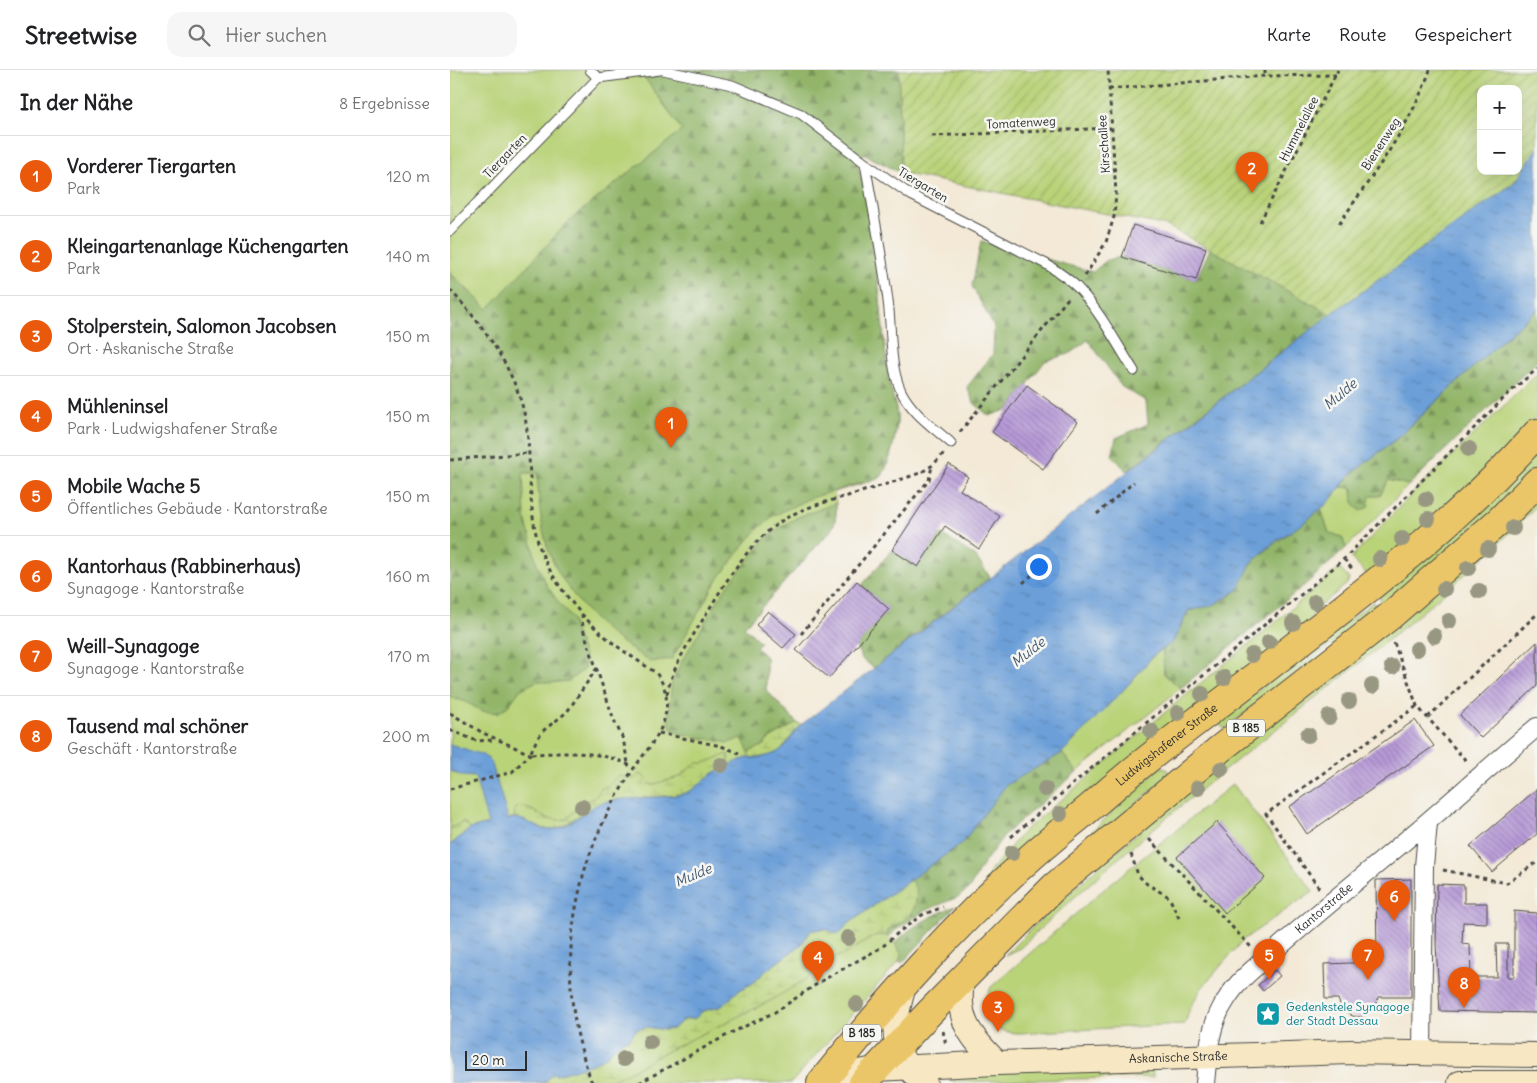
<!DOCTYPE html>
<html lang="de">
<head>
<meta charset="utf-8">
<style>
	:root { --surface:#fff; --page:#f6f6f6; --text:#202124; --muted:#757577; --line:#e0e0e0; --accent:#ea580c }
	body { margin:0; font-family:Delius,sans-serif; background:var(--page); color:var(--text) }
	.controls { position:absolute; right:15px; top:15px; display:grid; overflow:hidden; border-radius:10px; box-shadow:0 5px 20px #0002 }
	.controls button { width:45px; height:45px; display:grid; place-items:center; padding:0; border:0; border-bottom:1px solid var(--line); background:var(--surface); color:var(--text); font:25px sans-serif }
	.scale { position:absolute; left:15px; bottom:12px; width:62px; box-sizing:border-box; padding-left:5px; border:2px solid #2b2b2b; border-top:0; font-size:14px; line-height:18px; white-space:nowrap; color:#2b2b2b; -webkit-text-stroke:4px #f6f6f2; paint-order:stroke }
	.you { position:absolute; left:588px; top:496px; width:18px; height:18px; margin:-12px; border:4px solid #fff; border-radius:50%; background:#1a73e8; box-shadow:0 0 0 8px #1a73e833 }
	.badge { display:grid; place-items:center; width:32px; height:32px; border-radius:50%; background:var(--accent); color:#fff; font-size:16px; font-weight:700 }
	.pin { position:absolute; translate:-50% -41px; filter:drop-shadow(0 1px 2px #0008) }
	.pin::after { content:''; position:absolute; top:26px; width:18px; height:15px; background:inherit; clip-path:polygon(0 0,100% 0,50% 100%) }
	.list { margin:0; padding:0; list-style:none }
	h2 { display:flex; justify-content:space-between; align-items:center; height:65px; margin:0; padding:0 20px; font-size:21px }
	h2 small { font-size:16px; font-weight:400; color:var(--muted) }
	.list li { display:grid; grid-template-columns:32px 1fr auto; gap:15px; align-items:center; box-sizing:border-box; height:80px; padding:0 20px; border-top:1px solid var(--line) }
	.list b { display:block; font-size:19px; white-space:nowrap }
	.list p { margin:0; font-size:16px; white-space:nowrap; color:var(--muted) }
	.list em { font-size:16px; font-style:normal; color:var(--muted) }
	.icon { flex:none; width:28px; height:28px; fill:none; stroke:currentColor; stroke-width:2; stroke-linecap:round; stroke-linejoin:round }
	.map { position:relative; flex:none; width:1087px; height:1013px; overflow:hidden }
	header { display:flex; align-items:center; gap:30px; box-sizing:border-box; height:70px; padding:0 25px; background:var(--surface); border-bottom:1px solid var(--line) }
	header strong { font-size:24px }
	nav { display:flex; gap:28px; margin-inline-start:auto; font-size:18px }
	.search { width:350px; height:45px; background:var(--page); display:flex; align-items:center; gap:12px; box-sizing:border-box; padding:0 18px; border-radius:15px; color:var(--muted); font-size:19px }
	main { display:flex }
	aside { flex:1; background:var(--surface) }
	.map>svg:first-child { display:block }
	.green { fill:#b9d379; stroke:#727f52 }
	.forest { fill:url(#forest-firs); stroke:#5e704a }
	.wetland { fill:url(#wetland-marsh); stroke:#727f52 }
	.garden { fill:url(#garden-furrows); stroke:#727f52; fill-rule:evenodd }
	.water { fill:url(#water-ripples); stroke:#4c6582 }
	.building { fill:url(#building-back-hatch) }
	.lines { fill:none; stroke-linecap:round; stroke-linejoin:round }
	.lane-casing { stroke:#494845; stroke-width:11 }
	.street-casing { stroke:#494845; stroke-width:20 }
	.secondary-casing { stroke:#494845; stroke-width:26 }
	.primary-casing { stroke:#494845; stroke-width:30 }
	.path { stroke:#494845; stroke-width:3; stroke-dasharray:4 4; stroke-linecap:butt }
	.lane { stroke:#fff; stroke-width:9 }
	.street { stroke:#fff; stroke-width:18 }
	.secondary { stroke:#f7e8c3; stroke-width:24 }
	.primary { stroke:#ebc669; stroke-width:28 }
	.tree { fill:#989882 }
	.labels { text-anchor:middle; stroke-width:5; stroke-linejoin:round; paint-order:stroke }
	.shield { fill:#f6f6f2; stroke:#686867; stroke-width:1 }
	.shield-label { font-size:11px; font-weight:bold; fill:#2b2b2b }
	.street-label { font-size:12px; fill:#2b2b2b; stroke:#f6f6f2 }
	.culture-label { font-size:12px; fill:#0d838f; stroke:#f6f6f2; text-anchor:start }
	.water-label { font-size:14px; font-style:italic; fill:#455970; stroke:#f6f6f2 }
</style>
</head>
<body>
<header>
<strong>Streetwise</strong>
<div class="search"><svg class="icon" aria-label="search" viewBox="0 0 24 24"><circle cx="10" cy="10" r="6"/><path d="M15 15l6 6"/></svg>Hier suchen</div>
<nav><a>Karte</a><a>Route</a><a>Gespeichert</a></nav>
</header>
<main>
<aside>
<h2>In der Nähe<small>8 Ergebnisse</small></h2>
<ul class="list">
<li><span class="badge">1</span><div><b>Vorderer Tiergarten</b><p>Park</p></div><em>120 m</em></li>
<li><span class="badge">2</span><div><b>Kleingartenanlage Küchengarten</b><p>Park</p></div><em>140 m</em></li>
<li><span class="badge">3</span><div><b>Stolperstein, Salomon Jacobsen</b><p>Ort · Askanische Straße</p></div><em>150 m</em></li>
<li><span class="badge">4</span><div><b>Mühleninsel</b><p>Park · Ludwigshafener Straße</p></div><em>150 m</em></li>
<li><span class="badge">5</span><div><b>Mobile Wache 5</b><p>Öffentliches Gebäude · Kantorstraße</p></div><em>150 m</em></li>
<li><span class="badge">6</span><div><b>Kantorhaus (Rabbinerhaus)</b><p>Synagoge · Kantorstraße</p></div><em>160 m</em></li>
<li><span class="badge">7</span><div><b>Weill-Synagoge</b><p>Synagoge · Kantorstraße</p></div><em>170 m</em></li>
<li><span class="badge">8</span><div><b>Tausend mal schöner</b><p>Geschäft · Kantorstraße</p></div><em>200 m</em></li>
</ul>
</aside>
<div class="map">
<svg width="1087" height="1013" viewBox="0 0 1087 1013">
	<defs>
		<pattern id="forest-firs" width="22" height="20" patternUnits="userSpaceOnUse" patternTransform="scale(1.25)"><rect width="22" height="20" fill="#92b569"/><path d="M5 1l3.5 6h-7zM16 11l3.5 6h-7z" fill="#779357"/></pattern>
		<pattern id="wetland-marsh" width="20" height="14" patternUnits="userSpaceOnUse" patternTransform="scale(1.25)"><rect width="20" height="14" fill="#b9d379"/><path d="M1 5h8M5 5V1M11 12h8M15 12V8" fill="none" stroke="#9fb569"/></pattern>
		<pattern id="garden-furrows" width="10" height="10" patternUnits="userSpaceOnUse" patternTransform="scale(1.25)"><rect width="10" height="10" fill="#b9d379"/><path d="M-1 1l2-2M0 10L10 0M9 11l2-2" fill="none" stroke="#9fb569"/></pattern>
		<pattern id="water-ripples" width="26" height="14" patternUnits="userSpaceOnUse" patternTransform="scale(1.25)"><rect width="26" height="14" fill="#6c9fd8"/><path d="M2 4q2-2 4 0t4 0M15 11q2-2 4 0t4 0" fill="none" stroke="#5982af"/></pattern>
		<pattern id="building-back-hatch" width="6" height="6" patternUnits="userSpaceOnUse" patternTransform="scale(1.25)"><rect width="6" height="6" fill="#b79ad8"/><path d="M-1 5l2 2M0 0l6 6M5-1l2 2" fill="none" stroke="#957eaf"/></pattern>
	</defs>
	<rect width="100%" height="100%" fill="#f6f6f2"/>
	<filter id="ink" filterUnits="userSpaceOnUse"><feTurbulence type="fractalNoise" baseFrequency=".02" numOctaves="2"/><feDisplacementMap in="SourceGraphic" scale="10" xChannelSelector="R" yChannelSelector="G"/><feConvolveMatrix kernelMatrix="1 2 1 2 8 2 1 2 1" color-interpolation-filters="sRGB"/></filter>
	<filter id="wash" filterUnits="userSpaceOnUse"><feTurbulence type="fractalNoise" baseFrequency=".0096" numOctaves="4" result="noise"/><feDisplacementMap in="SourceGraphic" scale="20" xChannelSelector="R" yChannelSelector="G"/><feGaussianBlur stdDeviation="1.12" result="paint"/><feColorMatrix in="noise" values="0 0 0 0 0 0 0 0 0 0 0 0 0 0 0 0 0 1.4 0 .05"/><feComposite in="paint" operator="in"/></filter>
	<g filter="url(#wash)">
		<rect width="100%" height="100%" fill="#f3e9d6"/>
		<path class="green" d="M0,0H449L451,103L422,88L414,83L407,93C427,159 429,236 438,304C439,319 447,334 447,349C447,362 438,402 428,409L384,422C387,436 388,447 381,460L294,557L310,572L306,578L316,587V620L347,653L351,655L344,662L336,675L113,756L65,747L20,759L0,775Z
			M1087,304V346L1010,427L918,506L901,488L960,426Z
			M1087,383V396L1047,438L935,534L931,532L930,526Z
			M938,410L959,415L896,478L892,467L879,463L871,439L878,433L891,417L902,418L903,432L919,425L930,426Z
			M1087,428V435C1006,520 912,591 820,664C734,732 649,802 570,878L555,885L590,850L658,788Z
			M889,498L899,509L897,514L864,541L860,553L534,814L542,799L573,762L737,624L807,568Z
			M923,532L926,534L928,538L774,659L770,655L769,650Z
			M713,579L714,604L731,618L627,702L612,683L677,616L704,585Z
			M713,697L718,700V704L715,709L634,778L630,773L708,698Z
			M783,714L863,821L793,870L751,919L739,941L735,954L569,963C537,962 528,946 541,917L659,815Z
			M460,810L437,866L446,874L452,885L449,891L341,1013H94L385,864Z
			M703,996V1007L503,1012L502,1000Z"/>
		<path class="forest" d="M189,0H449L451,103L422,88L414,83L407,93C427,159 429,236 438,304C439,319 447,334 447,349C447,362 439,397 431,407L358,429L323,446L309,458L298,470L266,512L222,589L200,592C188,583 174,575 162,565C137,545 108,510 98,479C90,455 89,428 87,403H73L75,447L87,494L97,516L109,533L122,549L124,558L136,592L134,599L119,611L101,613L87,611L70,620L59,635L48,643L32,641L14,631L0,628V203L38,239L119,151L232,60Z
			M531,171L643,202L657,190L672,187L746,210L760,179L881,244L677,401L662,386L666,368L698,354L696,331L672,317L638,270L619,284L595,291L559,339L539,346L524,333L517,317L543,284L544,257L522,216Z
			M1087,240V291L959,415L938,410L930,426H920L918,437L910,441L903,432L902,418L891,417C907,396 929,384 949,367C995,325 1039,280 1087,240Z
			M386,433L385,452L381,460L294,557L310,572L306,578L316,587V620L347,653L318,669L313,676L299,682L292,668L278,673L227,663L223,661L218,651L222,612L233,589L275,519L315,469L332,456L348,447Z
			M871,439L879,463L892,467L896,478L857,513L731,618L714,604L713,579L723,572L738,541C753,538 781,531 789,517C795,507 798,496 807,488C827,470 850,456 871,439Z
			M491,464L525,486L540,507L424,598L412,589L406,576L439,539L412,515L442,480L468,497Z
			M612,683L627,702L555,764L531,797L519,819L508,827L474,841L446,860L439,867L437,866L438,860L456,848L463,813L460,810L512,773L556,715Z
			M505,836L452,893L449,891L452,885L445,873C462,855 482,846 505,836Z"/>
		<path class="wetland" d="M347,653L351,655C345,661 341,667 336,674C330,685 310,689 299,687V682L313,676L318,670Z
			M278,684L280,695L255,709L245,720L229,725L197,727L152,733L139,739L113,756L100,760L89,757L65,747L64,740L69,736L82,740L95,748L110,750L116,749L131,735L145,727L152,718L158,716L168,706L184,709L189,704L194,706L201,715L229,707L246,693H254Z
			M14,752L20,759L0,775V758Z
			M460,810C471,821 467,840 455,849C450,853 443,855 438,860L437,866L426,865L397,883L374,893L358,908L320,931L213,983L191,996L157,1013H94L103,1004L162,981C167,975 172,970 179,969L187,959L198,957L214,960L222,959L236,949H244L253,941L272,936L288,921L303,913L317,900L352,874L360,861C364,860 369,859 373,859C388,860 384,871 398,854Z"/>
		<path class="garden" d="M449,0H1087V78L1065,112L881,244L717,156L451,103ZM1031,19H1068V101H1031Z"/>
		<path class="water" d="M1087,78V240L1062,261L947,368L900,405L878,433L852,454L823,473L802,492L788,520L763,535L738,541L723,572L704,585L677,616L612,683L556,715L512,773L398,854C384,871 388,861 373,859C369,859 364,860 360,861L352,874L317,900L303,913L288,921L272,936L253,941L244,949H235L222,959L214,960L198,957L187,959L179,969C167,970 162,983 152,989C139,997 121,1000 107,1005L102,1004L94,1013H0V775L20,759L38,754L25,707L12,706L0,701V674L33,685L41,691L58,749C76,745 86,761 101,760C121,758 133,739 151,733C176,726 203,729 227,725C246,723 253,708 269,700C277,696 287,691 297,688C302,686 298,688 304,688C312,688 323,685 329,681C338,676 343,662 351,655L881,244L1065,112Z"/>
		<g id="blocks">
			<path class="building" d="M683,155L756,178L746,210L672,187Z
				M577,315L628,352L593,399L542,362Z
				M499,394L518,407L510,420L550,446L529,479L495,456L468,497L442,480Z
				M407,511L439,539L379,608L346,580Z
				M318,541L346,564L333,578L306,555Z
				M1087,572V616L1031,668L1010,645Z
				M965,650L984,676L857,764L839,737Z
				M1087,719V764L1042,802L1020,776Z
				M767,752L815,808L775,843L727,787Z
				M961,809V927H928L927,934L917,944L910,947L902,946L891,937L888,929H875L874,894L927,892L926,810Z
				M987,814L1014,815V833H1037V853L1013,852L1012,874L1020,875L1021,907H1047L1046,874H1058V907H1064V841L1087,843V943L990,941L986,874Z
				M825,900L830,906L813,921L808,915Z"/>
		</g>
	</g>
	<g filter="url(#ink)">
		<use href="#blocks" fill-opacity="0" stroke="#494845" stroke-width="1"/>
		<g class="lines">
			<defs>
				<path id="lane" d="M140,0L148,8
					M213,0L282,15L351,44L415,93L461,125L596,194C607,201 618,208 627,217C649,240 667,274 684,301
					M415,93C423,139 432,185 438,231C442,260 439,295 451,321C462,343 483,357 501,373
					M0,161L148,8L210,0"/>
				<g id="street">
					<path d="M972,983L974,796L978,753"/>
					<path id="s1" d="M755,1013C758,984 759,955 776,930C789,908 811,893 830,876C863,847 897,819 931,791C984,748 1034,701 1087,657"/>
				</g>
				<g id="secondary">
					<path d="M512,910C506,950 520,966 547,993"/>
					<path d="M454,916C446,944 438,972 458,997C462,1003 469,1008 475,1013"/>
					<path id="s2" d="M371,1012L399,1004L425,999L547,993L900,982L1087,985"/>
					<path d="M1010,1013H1087"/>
				</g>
				<g id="primary">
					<path id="s3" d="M371,1013C435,934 503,856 580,788C600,770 622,753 643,735C661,719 680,703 699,688C771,632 844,578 915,521C976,473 1035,422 1087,363"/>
					<path d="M413,1013L480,942L604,817L771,678L940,546L1050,450L1087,412"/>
				</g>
			</defs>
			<use href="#lane" class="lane-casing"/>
			<use href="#street" class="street-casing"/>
			<use href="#secondary" class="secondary-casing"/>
			<use href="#primary" class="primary-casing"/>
			<path class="path" d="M815,0V6
				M659,19L815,6L886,5
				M482,66L661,58
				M810,152L888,0
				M889,154C923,104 960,57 980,0
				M635,206L656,172L664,147L666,123L658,0
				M0,220C33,254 69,305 76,353C83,399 75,452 97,495C113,525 136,552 163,573C177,584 192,593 206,603C217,617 219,633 214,650C208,669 195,682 184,698C160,735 139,776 130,819C114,886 118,949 142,1013
				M510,362L619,227
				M0,390L78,383
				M647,444L684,412
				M894,489L903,500
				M573,513L599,490
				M132,544L133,559L164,650L173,669L178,693
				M351,564L479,410L482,396
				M944,573L967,636L1018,693
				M147,598L117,642L94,660L87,669L80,684C114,683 154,679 184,698
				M217,624C223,595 240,571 255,546C275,513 296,477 327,454C349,438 376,432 401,425C424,418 447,411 470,403L483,395L494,383
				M0,643L33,663L80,684L62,702L0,719
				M978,647L1087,544
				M0,660L27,671L44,670
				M209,663L271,676L289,683
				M561,767L631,707L894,489L1059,323L1087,299
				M699,769L801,877
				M681,784L688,805L697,814L719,827L729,848
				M993,800L1057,813L1087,792
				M869,818L816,744L967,636
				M493,961L496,975
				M189,1013L281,963L325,942L373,910L432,877L450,861L472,845L493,837"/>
			<use href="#lane" class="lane"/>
			<use href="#street" class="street"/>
			<use href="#secondary" class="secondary"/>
			<use href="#primary" class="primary"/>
		</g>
		<g class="tree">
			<circle cx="1019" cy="379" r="8"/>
			<circle cx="976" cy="429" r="8"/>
			<circle cx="978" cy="449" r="8"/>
			<circle cx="1063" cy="458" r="8"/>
			<circle cx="952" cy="469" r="8"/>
			<circle cx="1038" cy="479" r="8"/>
			<circle cx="930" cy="489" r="8"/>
			<circle cx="1018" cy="498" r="8"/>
			<circle cx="994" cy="519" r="8"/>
			<circle cx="1029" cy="521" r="8"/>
			<circle cx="865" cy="532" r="8"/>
			<circle cx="999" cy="551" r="8"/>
			<circle cx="843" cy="553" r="8"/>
			<circle cx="984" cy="566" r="8"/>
			<circle cx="819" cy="572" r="8"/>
			<circle cx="967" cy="579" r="8"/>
			<circle cx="802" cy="585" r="8"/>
			<circle cx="942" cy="597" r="8"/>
			<circle cx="774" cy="608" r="8"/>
			<circle cx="922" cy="616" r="8"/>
			<circle cx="752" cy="624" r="8"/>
			<circle cx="899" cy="631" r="8"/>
			<circle cx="728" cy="643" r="8"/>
			<circle cx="879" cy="647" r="8"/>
			<circle cx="701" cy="661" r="8"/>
			<circle cx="858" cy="665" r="8"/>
			<circle cx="271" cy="695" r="8"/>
			<circle cx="771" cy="699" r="8"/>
			<circle cx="748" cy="718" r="8"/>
			<circle cx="595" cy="719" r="8"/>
			<circle cx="132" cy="737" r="8"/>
			<circle cx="610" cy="744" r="8"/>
			<circle cx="562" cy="783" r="8"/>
			<circle cx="398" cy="868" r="8"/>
			<circle cx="406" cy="934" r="8"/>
			<circle cx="200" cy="972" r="8"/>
			<circle cx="174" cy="989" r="8"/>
		</g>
	</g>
	<defs>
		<symbol id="sight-square" viewBox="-11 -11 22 22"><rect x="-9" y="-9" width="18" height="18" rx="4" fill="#0f9aa8" stroke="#f6f6f2"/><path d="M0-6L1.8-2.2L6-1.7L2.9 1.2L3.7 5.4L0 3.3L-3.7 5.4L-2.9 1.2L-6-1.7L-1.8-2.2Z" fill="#fff"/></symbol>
	</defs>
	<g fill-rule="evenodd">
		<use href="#sight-square" x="804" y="930" width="28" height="28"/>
	</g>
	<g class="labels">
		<g class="shield">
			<rect x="777" y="649.5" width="38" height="17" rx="4"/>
			<rect x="393" y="954.5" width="38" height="17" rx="4"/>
		</g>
		<g class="shield-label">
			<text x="796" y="662">B 185</text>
			<text x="412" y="967">B 185</text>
		</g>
		<g class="street-label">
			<text transform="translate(571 53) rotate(-3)" y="4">Tomatenweg</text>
			<text transform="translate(849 59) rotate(-63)" y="4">Hummelallee</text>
			<text transform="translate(654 74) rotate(-94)" y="4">Kirschallee</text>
			<text transform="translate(931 74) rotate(-57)" y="4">Bienenweg</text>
			<text transform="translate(55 86) rotate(-46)" y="4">Tiergarten</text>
			<text transform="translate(473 115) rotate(31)" y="4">Tiergarten</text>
			<text dy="4" stroke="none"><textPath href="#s3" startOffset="485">Ludwigshafener Straße</textPath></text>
			<text dy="4" stroke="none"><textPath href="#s1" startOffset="221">Kantorstraße</textPath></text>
			<text dy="4" stroke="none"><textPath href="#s2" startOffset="359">Askanische Straße</textPath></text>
		</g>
		<g class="culture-label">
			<text x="836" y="941">Gedenkstele Synagoge<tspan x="836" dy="14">der Stadt Dessau</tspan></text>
		</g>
		<g class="water-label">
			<text transform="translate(890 324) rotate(-40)" y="5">Mulde</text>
			<text transform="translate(578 582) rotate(-38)" y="5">Mulde</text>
			<text transform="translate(243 805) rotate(-23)" y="5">Mulde</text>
		</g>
	</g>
</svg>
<div class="controls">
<button>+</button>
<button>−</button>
</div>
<div class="scale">20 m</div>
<div class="you"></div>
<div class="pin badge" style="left:221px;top:378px">1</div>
<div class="pin badge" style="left:802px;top:123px">2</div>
<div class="pin badge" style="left:548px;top:962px">3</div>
<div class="pin badge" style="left:368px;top:912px">4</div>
<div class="pin badge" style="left:819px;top:910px">5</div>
<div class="pin badge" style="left:944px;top:851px">6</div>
<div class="pin badge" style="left:918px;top:910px">7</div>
<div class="pin badge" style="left:1014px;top:938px">8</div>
</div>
</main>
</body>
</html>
